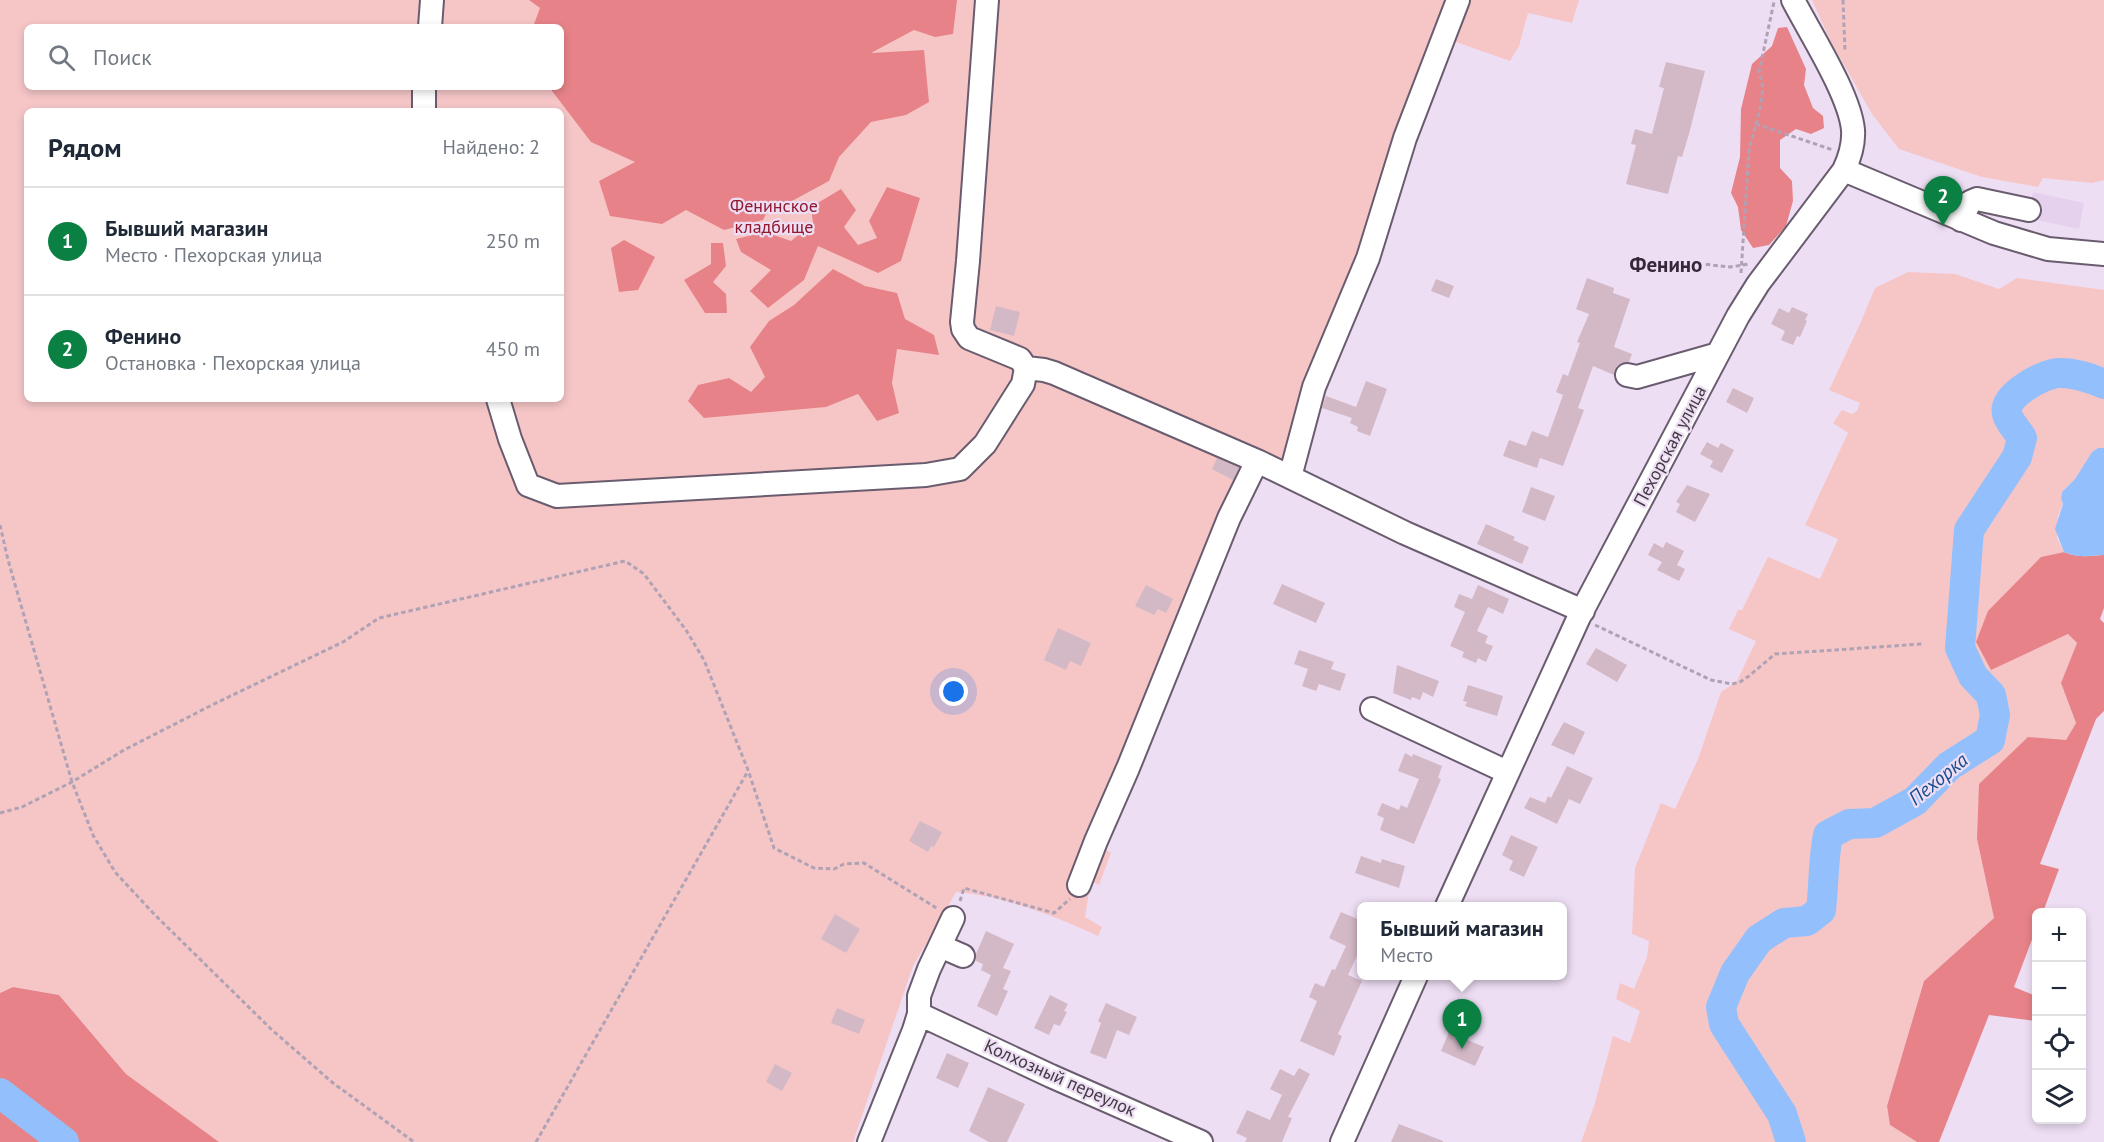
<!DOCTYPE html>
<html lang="ru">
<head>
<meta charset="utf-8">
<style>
	:root { --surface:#fff; --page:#f2f2f3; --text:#1f2937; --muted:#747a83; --line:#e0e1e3; --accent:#0b8043 }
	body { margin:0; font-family:"PT Sans",sans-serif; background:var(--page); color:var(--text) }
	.controls { position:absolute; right:18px; bottom:18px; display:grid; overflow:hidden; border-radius:9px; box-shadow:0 3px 9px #0003 }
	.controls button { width:54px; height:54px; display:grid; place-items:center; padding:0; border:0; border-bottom:2px solid var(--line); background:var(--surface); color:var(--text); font:30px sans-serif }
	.you { position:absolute; left:954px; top:692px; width:21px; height:21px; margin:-15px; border:4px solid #fff; border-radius:50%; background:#1a73e8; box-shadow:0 0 0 9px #1a73e833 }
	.badge { display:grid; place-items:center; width:39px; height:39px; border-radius:50%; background:var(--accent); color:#fff; font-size:20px; font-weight:700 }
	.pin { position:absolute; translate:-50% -50px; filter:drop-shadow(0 2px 3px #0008) }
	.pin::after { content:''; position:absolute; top:32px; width:21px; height:18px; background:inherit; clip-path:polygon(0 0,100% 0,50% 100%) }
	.popup { position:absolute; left:1357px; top:902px; width:210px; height:78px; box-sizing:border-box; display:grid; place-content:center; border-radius:9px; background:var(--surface); filter:drop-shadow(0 2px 4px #0005); font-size:20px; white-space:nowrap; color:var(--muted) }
	.popup b { font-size:22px; color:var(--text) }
	.popup::after { content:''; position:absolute; left:50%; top:100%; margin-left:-12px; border:12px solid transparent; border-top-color:var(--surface) }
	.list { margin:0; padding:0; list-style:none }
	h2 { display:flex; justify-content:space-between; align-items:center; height:78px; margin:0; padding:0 24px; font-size:26px }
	h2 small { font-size:20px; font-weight:400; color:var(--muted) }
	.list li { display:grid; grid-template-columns:39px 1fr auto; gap:18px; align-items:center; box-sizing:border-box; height:108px; padding:0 24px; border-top:2px solid var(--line) }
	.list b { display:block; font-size:22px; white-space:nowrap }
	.list p { margin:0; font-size:20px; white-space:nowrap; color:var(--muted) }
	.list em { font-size:20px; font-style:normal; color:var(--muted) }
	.icon { flex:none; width:33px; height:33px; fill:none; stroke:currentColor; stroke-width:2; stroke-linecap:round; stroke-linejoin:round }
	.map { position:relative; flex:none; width:2104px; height:1142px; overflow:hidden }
	.search { position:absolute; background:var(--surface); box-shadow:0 3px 9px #0003; left:24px; top:24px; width:540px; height:66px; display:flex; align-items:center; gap:15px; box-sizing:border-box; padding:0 21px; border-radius:9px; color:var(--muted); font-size:22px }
	.panel { position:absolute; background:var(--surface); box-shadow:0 3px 9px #0003; left:24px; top:108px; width:540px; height:294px; border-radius:9px }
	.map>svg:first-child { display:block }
	.built { fill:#e5d1ed }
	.green { fill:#f6c6c7; fill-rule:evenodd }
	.forest { fill:#e78388 }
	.water { fill:#93c0fc }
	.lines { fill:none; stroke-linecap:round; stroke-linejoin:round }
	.river { stroke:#93c0fc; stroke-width:30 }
	.building { fill:#d3b9c6 }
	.minor-casing { stroke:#6a5c6f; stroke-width:26 }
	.path { stroke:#afa2b4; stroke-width:3; stroke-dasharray:4.5 3; stroke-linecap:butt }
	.minor { stroke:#fff; stroke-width:22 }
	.labels { text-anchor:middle; stroke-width:4.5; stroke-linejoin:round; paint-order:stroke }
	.park-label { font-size:18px; fill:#90192f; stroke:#eedef4 }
	.street-label { font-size:18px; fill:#403a43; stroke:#eedef4 }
	.water-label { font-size:20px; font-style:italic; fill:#184d8f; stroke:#eedef4 }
	.quarter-label { font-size:21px; font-weight:bold; fill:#342839; stroke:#eedef4 }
</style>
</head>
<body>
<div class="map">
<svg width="2104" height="1142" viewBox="0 0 2104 1142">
	<rect width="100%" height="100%" fill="#eedef4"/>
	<path class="built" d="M2033,192L2084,203L2079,229L2027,218Z"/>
	<path class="green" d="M0,0H1579L1572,23L1528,13L1519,46L1510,61L1453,41L1337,352L1298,473L1262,475L1252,497L1247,496L1100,846L1111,853L1099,885L1091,881L1085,917L1102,927L1098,936C1055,916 1003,896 956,892L913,966L853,1142H219L126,1074L59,995L13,987L0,993ZM27,27H561V87H27ZM27,111H561V399H27Z
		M1812,0H2104V180L2092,183L2043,178L2038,187L1982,177L1899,149L1872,114L1831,42Z
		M1908,272L1955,274L1999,289L2017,278L2104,290V448H2098L2092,452L2075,479L2062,492L2061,498L2063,503L2058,516L2057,538L2064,552L2041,557L1991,669L2068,634L2077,644L2061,683L2076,723L2066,740L1977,839L1994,918L1924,981L1887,1106L1890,1125L1917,1142H1581L1594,1106L1613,1036L1630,1043L1640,1011L1616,999L1620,983L1634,989L1647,957L1649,941L1632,934L1635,868L1661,803L1675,809L1698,759L1721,692L1737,681L1756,641L1729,629L1738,610H1742L1768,557L1820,579L1838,539L1805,525L1848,433L1833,423L1842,410L1852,414L1857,411L1860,403L1829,390L1860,324L1875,288Z"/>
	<path class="forest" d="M529,0H957L953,34L935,37L914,30L871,53L924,50L929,102L906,115L871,122L839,157L829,181L792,201L771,204L763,220L724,230L686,210L662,224L610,216L599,181L635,162L591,142L549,87H561V27H533L540,8Z
		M1787,27L1806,69L1804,85L1813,108L1823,116L1824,128L1811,134L1796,129L1780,140V168L1792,181L1793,201L1786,226L1769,245L1753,248L1741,230L1738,207L1731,193L1740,157L1741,109L1752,64L1772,46L1778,28Z
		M887,187L920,198L901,261L878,273L818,246L804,280L768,308L750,291L771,270L741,252L736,239L765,232L791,241L813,223L811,207L841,189L856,210L844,227L858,245L877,238L869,221Z
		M624,240L655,257L638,290L619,292L611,248Z
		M711,243H723L726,266L713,282L726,294L727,313H705L684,280L711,264Z
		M833,269L865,286L897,293L905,319L934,335L939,355L897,349L892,383L899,413L877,421L858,394L826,407L704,418L688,401L698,385L729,378L751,392L765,377L750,347L769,321L794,305Z
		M2064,552C2077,558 2090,556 2104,555V608L2100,619L2104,623V711L2096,719L2040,864L2059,869L2043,912H2036V929L2014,987L2036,996V1021L1989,1015L1939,1142H1917L1890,1125L1887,1106L1924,981L1994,918L1977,839L1979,784L2028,737L2066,740L2076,723L2061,683L2077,643L2068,634L1991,670L1976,642L1988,611L2041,557Z
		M13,987L59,995L126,1074L219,1142H0V993Z"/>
	<path class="water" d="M2098,448H2104V555C2090,556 2077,558 2064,552L2055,529L2063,504L2061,498L2062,492L2075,479L2092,452Z"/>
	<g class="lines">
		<path class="river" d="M0,1093L64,1142
			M1791,1142L1782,1114L1724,1024L1721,1007L1735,973L1759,939L1784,923L1807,921L1821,910C1824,885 1823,860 1828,835L1849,824L1875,823L1915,801L1949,766L1990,740L1995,715L1991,695L1973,676L1960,648L1969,530L2017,457L2022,438C2018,431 2009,422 2007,414C2002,396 2043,374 2058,373C2072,372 2091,378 2104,384"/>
	</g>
	<path class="building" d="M1666,62L1705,71L1689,134L1682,157L1678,156L1668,194L1626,184L1636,145L1631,144L1635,129L1652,134L1664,88L1659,87Z
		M1587,278L1614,288L1613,293L1630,299L1614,347L1632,354L1629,362L1617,366L1614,375L1593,366L1578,408L1584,410L1563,466L1540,458L1537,468L1503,456L1509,440L1526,446L1532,431L1548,437L1563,395L1556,392L1563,374L1568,376L1580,343L1577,342L1589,314L1576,309Z
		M1436,279L1454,286L1449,298L1431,291Z
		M996,306L1020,312L1014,336L990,330Z
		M1792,307L1808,314L1805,320L1807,321L1800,337L1797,336L1793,345L1781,340L1785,331L1771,324L1779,308L1789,313Z
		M1366,381L1387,389L1370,436L1357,431L1358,427L1350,423L1352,418L1322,408L1326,396L1356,407Z
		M1733,388L1754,398L1747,413L1726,402Z
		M1707,442L1718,448L1721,443L1734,450L1722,473L1710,467L1713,461L1700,454Z
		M1217,458L1239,468L1233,480L1212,469Z
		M1687,485L1710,494L1695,522L1676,512L1680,504L1676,502Z
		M1531,487L1555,496L1545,521L1522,512Z
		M1486,524L1515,537L1513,540L1529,547L1522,564L1477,544Z
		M1666,542L1684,551L1677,565L1685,569L1679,581L1657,570L1662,562L1648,555L1654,543L1663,548Z
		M1282,584L1325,603L1316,623L1273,604Z
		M1146,585L1173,599L1166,613L1158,609L1154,615L1135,606Z
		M1478,585L1509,599L1503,614L1488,607L1477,631L1488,636L1485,643L1493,646L1486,662L1478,658L1476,663L1462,657L1464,652L1450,646L1465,612L1454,607L1459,594L1472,599Z
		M1058,628L1091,643L1081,666L1070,661L1066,670L1044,660Z
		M1596,648L1627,665L1617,682L1586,664Z
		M1299,650L1334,662L1331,669L1346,674L1340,691L1319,684L1316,691L1302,686L1308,669L1294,664Z
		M1397,665L1439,681L1433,697L1423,692L1420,700L1412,697L1411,700L1393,693Z
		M1468,685L1503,696L1497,716L1465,706L1467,702L1463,701Z
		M1564,722L1585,732L1574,755L1551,745Z
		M1405,753L1412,757L1413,754L1442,766L1438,778L1441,779L1414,844L1380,830L1384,818L1377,815L1382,803L1399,810L1401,805L1407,808L1419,779L1398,771Z
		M1567,766L1593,778L1580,804L1569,799L1557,824L1524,808L1530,797L1545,803L1548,796L1551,798Z
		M920,821L942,832L934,847L931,846L928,852L909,841Z
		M1511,835L1538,847L1524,877L1509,870L1513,861L1502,855Z
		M1361,856L1381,863L1382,859L1405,866L1399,888L1355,873Z
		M1341,912L1362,921V945L1348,975L1362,981L1338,1034L1342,1036L1334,1056L1300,1041L1317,1001L1309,997L1315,983L1324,987L1332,969L1335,970L1346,946L1329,938Z
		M835,914L860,929L846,953L821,939Z
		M986,931L1014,944L1003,968L1011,971L1003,989L1008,991L997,1016L977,1006L991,975L981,970L983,964L976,961V954Z
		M1050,995L1068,1004L1064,1011L1067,1012L1060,1026L1054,1024L1049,1035L1034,1028Z
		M1106,1003L1137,1017L1129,1035L1117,1030L1106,1059L1090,1053L1101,1023L1098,1021Z
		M837,1008L865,1020L859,1034L831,1023Z
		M1449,1032L1484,1047L1475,1066L1441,1051Z
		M947,1053L969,1063L958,1088L936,1078Z
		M775,1064L792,1073L782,1091L766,1082Z
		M1299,1068L1310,1074L1288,1117L1292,1118L1282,1142H1245L1247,1138L1236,1133L1247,1110L1270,1120L1282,1095L1270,1089L1280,1069L1294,1076Z
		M988,1087L1025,1104L1007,1142H989L969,1131Z
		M1399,1124L1443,1141V1142H1391Z"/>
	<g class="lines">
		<defs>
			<path id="minor" d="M430,27L432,0
				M424,87V111
				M1844,170L1994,233L2048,249L2104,254
				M1961,220L1970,202L1977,199L2029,210
				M1026,368L1044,370L1054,373L1257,461L1405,533L1583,611
				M1627,375L1637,377L1718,354
				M498,399L510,439L528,485L557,496L926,475L960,469L985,444L1023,384L1026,368L1020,359L969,338L963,329L962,322L968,261L987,0
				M1290,477L1314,387L1368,258L1405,138L1458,0
				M1372,709L1507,772
				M1079,885L1096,841L1128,768L1229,518L1257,461
				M1447,906L1579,617L1738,316L1758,284L1844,170C1850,157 1854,144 1853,130C1850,95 1810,33 1793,0
				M940,946L963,956
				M919,1014L1051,1076L1201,1142
				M869,1142L914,1030L919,1014V996L929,969L953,918
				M1342,1142L1416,976"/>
		</defs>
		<use href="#minor" class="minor-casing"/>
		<path class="path" d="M1843,0L1845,52
			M1756,124L1833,150
			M1676,261L1730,267L1749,264
			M1741,273L1749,150L1760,109L1763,88L1759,72L1774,2
			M0,525L8,560L72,782L93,835L115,872L154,914L272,1030L333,1083L414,1142
			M1595,625L1711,680L1732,684L1740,682L1749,676L1775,654L1922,644
			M0,813L22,807L72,782L124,750L212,705L343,642L379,618L625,561L644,574L686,630L704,660L748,770L774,848L814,868L834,869L844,864L864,863L938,909
			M960,901L964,888L1054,913L1070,899
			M536,1142L748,771"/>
		<use href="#minor" class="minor"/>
	</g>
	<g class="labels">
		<g class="park-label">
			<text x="774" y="212">Фенинское<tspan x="774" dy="21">кладбище</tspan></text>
		</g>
		<g class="street-label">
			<text transform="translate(1670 446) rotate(-62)" y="6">Пехорская улица</text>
			<text transform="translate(1060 1078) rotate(24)" y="6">Колхозный переулок</text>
		</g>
		<g class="water-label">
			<text transform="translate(1938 779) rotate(-39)" y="7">Пехорка</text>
		</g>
		<g class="quarter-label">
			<text x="1666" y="272">Фенино</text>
		</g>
	</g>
</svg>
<div class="controls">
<button>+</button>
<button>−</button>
<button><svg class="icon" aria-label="locate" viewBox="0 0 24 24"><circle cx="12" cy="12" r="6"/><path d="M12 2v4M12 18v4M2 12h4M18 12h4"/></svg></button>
<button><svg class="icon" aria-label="layers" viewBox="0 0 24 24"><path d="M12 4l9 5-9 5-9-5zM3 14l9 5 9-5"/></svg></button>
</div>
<div class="you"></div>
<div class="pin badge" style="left:1462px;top:1049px">1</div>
<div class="popup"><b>Бывший магазин</b>Место</div>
<div class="pin badge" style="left:1943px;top:226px">2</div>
<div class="search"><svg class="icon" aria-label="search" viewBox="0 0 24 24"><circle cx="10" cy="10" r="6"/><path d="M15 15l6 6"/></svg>Поиск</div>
<section class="panel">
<h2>Рядом<small>Найдено: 2</small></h2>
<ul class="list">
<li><span class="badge">1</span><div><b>Бывший магазин</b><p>Место · Пехорская улица</p></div><em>250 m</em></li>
<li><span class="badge">2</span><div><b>Фенино</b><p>Остановка · Пехорская улица</p></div><em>450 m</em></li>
</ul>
</section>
</div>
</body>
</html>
